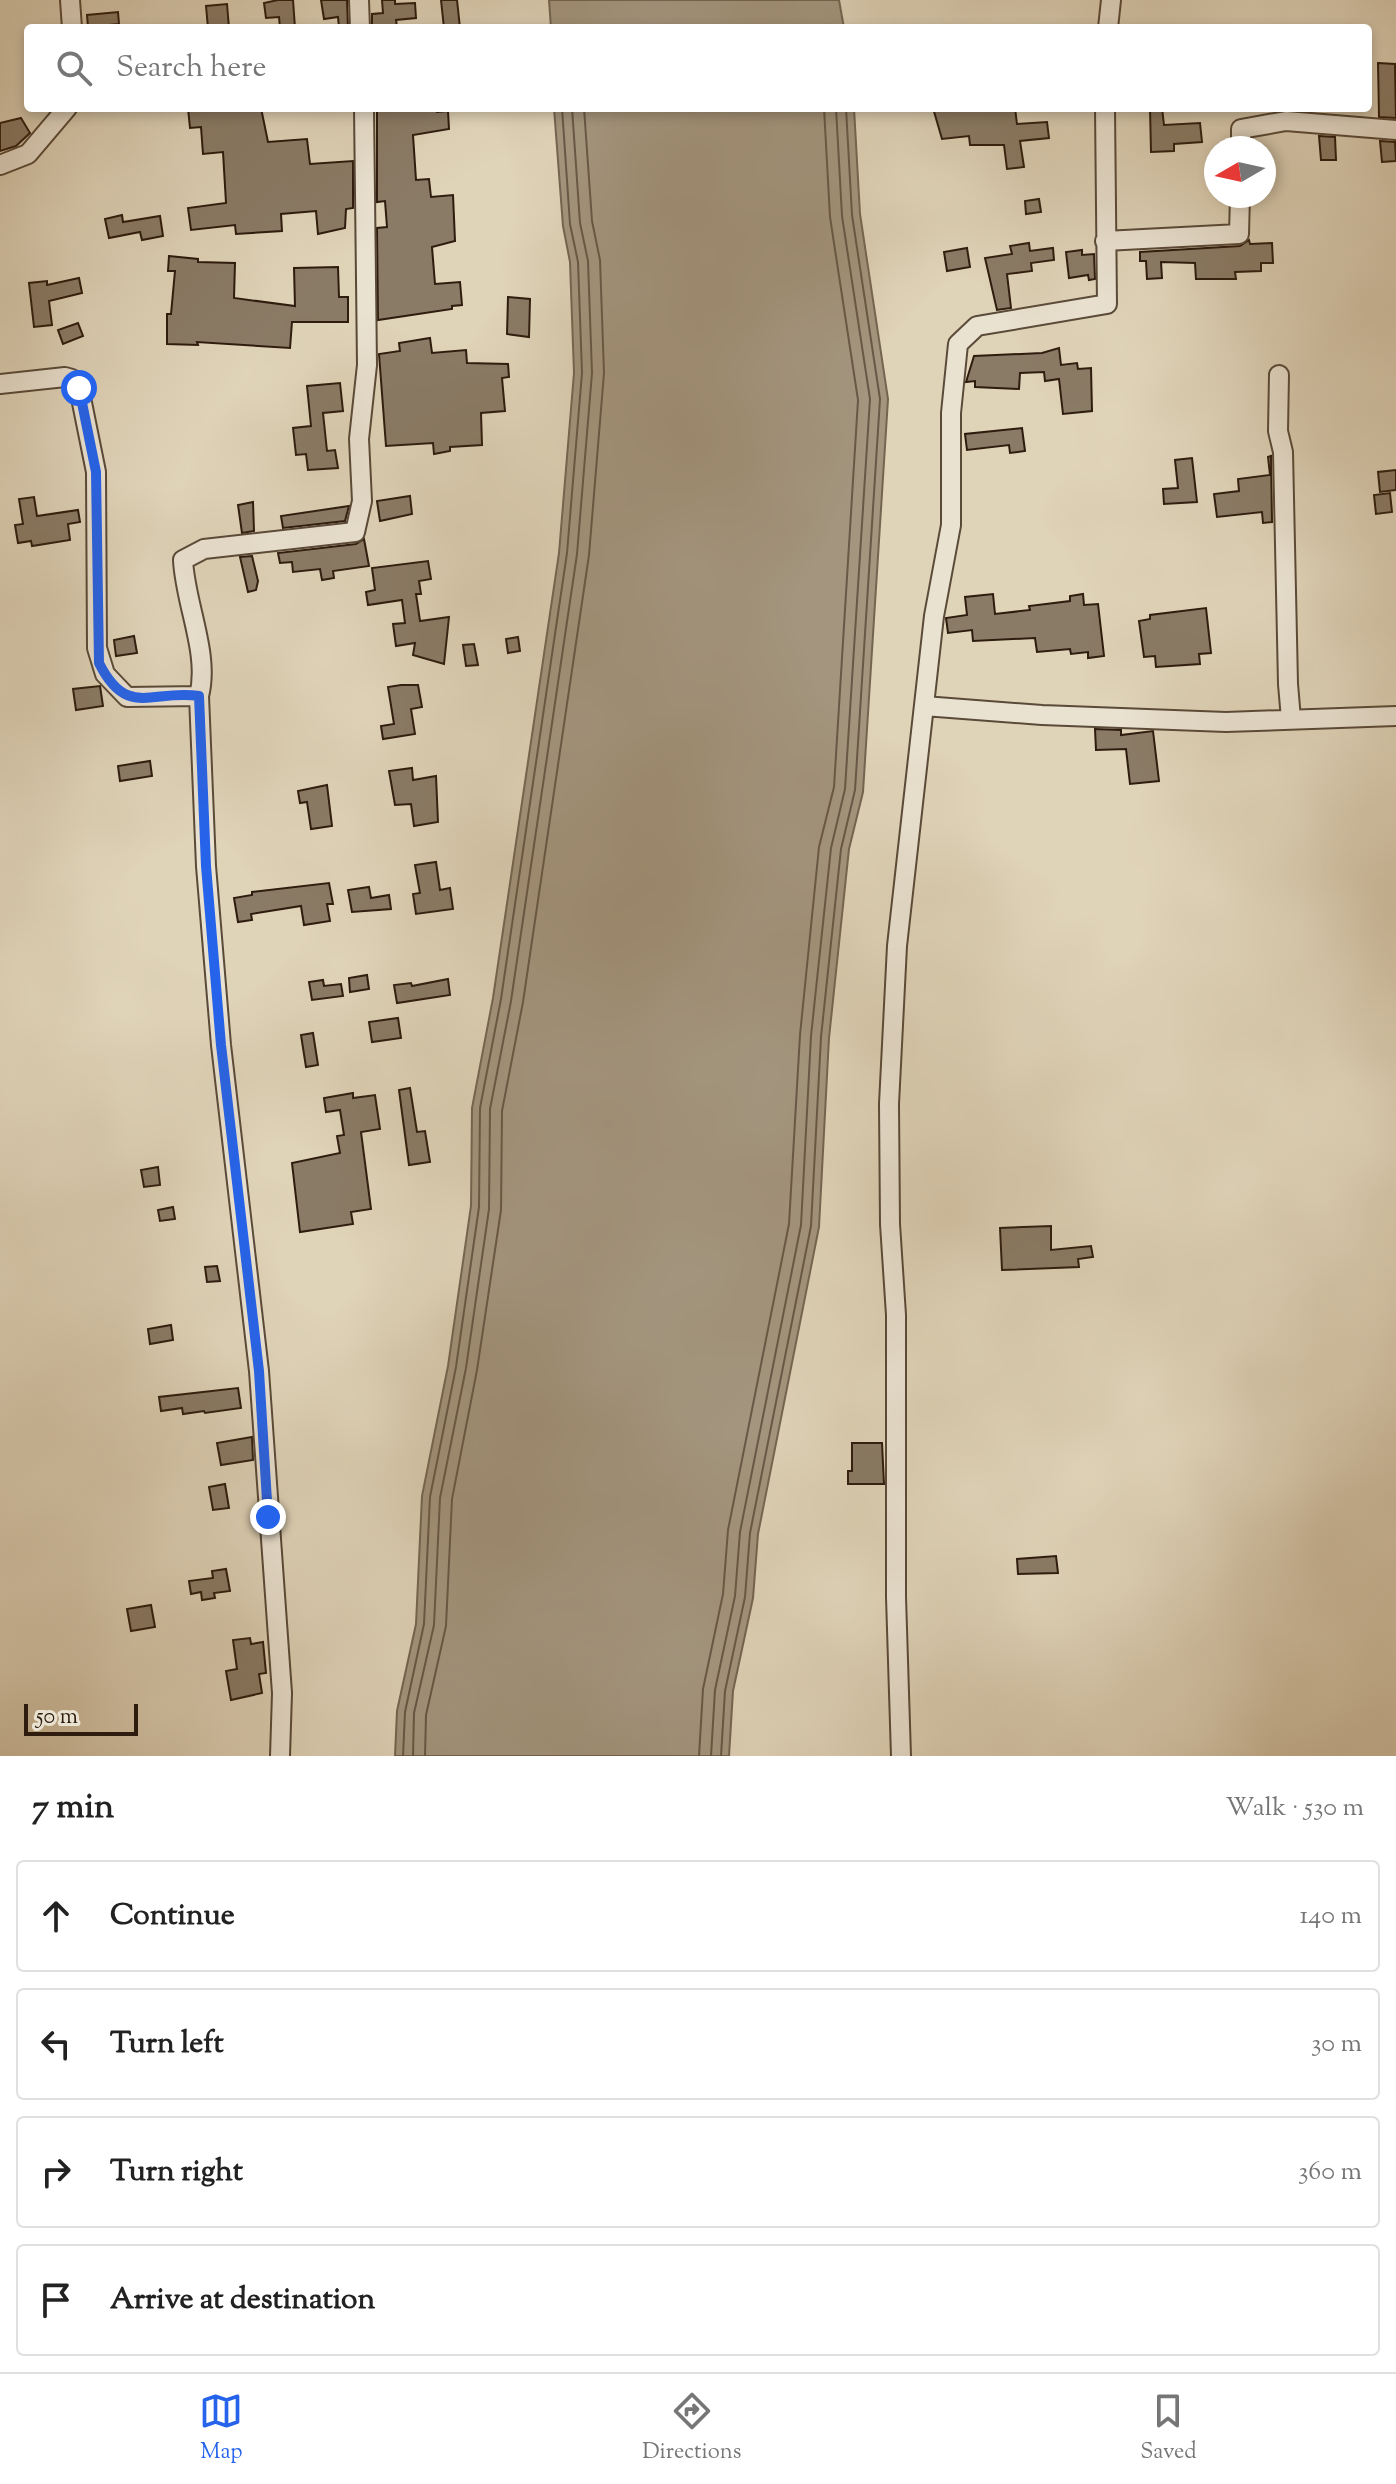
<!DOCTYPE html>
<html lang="en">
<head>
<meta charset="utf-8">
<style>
	:root { --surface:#fff; --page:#f6f6f6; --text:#222; --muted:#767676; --line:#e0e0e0; --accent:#2563eb }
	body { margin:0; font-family:"Sorts Mill Goudy",serif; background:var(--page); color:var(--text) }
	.compass { position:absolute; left:1204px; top:136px; width:72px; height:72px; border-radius:50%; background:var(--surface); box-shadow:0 4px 12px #0003; rotate:261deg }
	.scale { position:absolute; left:24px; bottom:20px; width:114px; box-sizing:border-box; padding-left:8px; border:4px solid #2e1c0e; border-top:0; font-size:22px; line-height:28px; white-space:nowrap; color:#2e1c0e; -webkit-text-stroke:6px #eae2d1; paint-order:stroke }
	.stop { position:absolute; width:24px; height:24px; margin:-18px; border:6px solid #2563eb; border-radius:50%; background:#fff }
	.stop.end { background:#2563eb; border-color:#fff; box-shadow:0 2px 8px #0008 }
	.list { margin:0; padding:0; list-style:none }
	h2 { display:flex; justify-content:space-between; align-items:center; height:104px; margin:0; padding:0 32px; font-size:34px }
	h2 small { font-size:26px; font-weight:400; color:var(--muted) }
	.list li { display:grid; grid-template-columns:52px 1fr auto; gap:24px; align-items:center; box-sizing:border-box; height:112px; margin:0 16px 16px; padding:0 16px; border:2px solid var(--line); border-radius:8px }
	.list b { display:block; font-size:30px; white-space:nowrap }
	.list em { font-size:26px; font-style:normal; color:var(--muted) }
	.icon { flex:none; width:44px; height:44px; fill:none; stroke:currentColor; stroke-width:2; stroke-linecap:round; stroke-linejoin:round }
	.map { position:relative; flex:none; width:1396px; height:1756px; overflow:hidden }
	.search { position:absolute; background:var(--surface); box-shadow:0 4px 12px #0003; left:24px; right:24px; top:24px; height:88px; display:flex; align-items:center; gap:20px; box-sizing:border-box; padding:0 28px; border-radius:8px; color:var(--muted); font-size:30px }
	.sheet { height:616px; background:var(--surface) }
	nav { display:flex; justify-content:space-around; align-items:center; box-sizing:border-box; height:112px; border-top:2px solid var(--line); background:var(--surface); font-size:22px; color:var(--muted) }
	nav a { display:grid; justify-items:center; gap:4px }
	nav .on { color:var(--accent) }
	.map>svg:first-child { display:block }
	.water { fill:#a3957e; stroke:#746551; stroke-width:2 }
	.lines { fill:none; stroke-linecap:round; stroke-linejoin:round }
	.shore { stroke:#685846; stroke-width:2 }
	.building { fill:#8a7b66; stroke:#2e1c0e; stroke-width:2 }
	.street-casing { stroke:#5a4a38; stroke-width:22 }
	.street { stroke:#eae2d1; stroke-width:18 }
	.route { stroke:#2563eb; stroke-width:10 }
</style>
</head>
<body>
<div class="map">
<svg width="1396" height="1756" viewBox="0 0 1396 1756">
	<rect width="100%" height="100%" fill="#dfd3b8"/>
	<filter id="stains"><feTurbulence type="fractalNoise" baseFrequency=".0025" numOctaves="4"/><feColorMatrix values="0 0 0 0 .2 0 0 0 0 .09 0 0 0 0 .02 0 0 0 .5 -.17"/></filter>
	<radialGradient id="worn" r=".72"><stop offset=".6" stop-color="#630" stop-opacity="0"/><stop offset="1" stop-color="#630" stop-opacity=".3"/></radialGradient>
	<path class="water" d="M549,0H839L844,28H551Z
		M554,108H854L860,214L888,399L863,792L849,849L829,1038L819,1227L758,1534L753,1598L733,1691L729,1756H395L397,1711L416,1624L422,1496L448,1366L471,1206L472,1108L493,998L559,553L574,373L570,262L563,226Z"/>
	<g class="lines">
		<path class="shore" d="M403,1756L405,1712L424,1624L430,1497L456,1367L479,1207L480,1108L501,999L567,553L582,373L578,262L570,224L562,108
			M413,1756L414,1713L434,1625L440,1498L466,1368L489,1209L490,1109L511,1001L577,554L592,373L588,261L580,223L572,108
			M425,1756L426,1715L446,1626L452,1499L477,1370L501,1210L502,1111L523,1002L589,555L604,373L600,260L592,221L584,108
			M699,1756L703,1689L723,1594L728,1530L789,1224L800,1035L819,847L834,787L858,400L830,217L824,108
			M711,1756L715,1690L735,1596L740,1532L801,1225L811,1036L831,848L845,789L870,399L842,216L836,108
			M721,1756L725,1691L745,1597L750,1533L811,1226L821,1037L841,849L855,790L880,399L852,215L846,108"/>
	</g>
	<path class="building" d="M278,0H293L295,28H280L279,17L266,18L264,3Z
		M321,0H347L348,28H339L338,17L324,19Z
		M382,0H395V4L415,3L416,18L396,20L397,27L372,28V14L383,13Z
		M441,0H457L460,28H444Z
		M227,4L229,28H208L206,6Z
		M118,12L119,24L88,27L87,15Z
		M1378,63L1395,64L1396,118L1379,117Z
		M188,108H261L268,142L307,139L310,164L353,161V208L346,209L345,228L318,234L316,211L281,214L282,231L236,234L235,225L191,230L188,208L226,203L223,152L203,154L201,127L190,128Z
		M377,108H437V112L448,111L449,129L413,135L416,180L429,179L431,197L453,195L455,241L432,247L435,284L460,282L462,305L452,306V309L378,320L377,228L387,227L385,201L377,202Z
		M933,108H1015L1017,124L1047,122L1049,138L1020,141L1024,167L1007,169L1004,145H970L969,136L942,139Z
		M1150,108H1162L1164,125L1200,123L1202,142L1174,144V151L1151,152Z
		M21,118L30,133L16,146L0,151V123Z
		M1319,136L1335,137L1336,160H1321Z
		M1380,141L1395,142L1396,161L1382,162Z
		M1039,199L1041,212L1026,214L1025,201Z
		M122,215L123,222L160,216L163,236L142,240L140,232L109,238L105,219Z
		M1249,240L1250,244L1272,243L1273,263H1261V271L1235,272L1236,279H1196L1195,263L1161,262L1162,278L1147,279L1146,261H1140V252L1240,246Z
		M1029,243L1030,251L1053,248L1054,260L1031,263L1032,271L1007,274L1011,308L997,310L985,258L1012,254L1010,246Z
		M967,248L970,267L947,271L944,252Z
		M1082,250V255L1094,254L1095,279L1089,280L1088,275L1069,278L1066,252Z
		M169,256L198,259V262L235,263L234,298L295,306L294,268L338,267L339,297H348V322H292L290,348L197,342L198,345L167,344V314H171L175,271H168Z
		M79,278L82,293L49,301L52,325L34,327L29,283L47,281V285Z
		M508,297L530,299L529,337L507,334Z
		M78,323L83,336L63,344L58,330Z
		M430,338L432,353L466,350L467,363L508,364L509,377L502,378L505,411L481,413L482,445L450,447V451L434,454L433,443L386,446L379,354L400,351L399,343Z
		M1059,348L1061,365L1077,363L1078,369L1091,368L1092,411L1063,414L1059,379L1045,381L1044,372L1020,373L1019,389L975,387V381L966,382L974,356L1042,353Z
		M340,383L343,411L323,413L327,451L335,450L338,468L308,470L306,454L296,455L293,428L311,426L307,386Z
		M1022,428L1025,451L1010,453L1009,445L967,450L965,434Z
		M1271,456L1272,522L1263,523L1262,512L1217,517L1214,494L1239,491L1238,479L1270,475L1268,457Z
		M1192,458L1197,502L1164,504L1163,489L1178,488L1175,460Z
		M1396,470V490L1380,492L1378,472Z
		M1390,493L1392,512L1376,514L1374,495Z
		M410,496L412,514L380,521L377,501Z
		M34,497L37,516L78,510L80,522L68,524L70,540L32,546L31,541L18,543L15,525L23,524L19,499Z
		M253,502L254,531L242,533L238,505Z
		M349,506L345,521L283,528L281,516Z
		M364,539L369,566L333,571L334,578L322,580L320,569L293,572L292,562L280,563L278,553L356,544Z
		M252,556L258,581L256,590L248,592L240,557Z
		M428,561L431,579L419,581L421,594H416L420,621L449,617L444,664L413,655L415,643L396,646L393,624L405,623L402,600L368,605L366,592L375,590L372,568Z
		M993,594L995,614L1030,610L1029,606L1070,601V596L1083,594L1084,605L1098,604L1104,656L1088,658V652L1071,654L1070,649L1037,652L1035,638L973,641L972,630L948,633L946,618L967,615L965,597Z
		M1206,608L1211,653L1199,654L1200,664L1156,667L1155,656L1144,657L1139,621L1150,619V615Z
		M134,636L137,653L116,656L114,640Z
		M518,637L520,651L508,653L506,639Z
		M474,644L478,665L466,666L463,645Z
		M401,685H418L422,707L411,709L415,734L383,739L381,726L394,724L388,687Z
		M100,686L103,706L76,710L73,689Z
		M1095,729L1121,730V735L1153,731L1159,781L1130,784L1126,749L1096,750Z
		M150,761L152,776L120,781L118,766Z
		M412,768L413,780L436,776L438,822L414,826L411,804L395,805L389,771Z
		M327,785L332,826L311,829L307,802L300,803L298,791Z
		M436,862L440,890L450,888L453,909L416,914L413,894L420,893L415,865Z
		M329,883L333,904H327L330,921L304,925L301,906L251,914L252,920L238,922L234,898L252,895V892Z
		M369,887L371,898L389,895L391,909L352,912L348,890Z
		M367,975L369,989L350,992L349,978Z
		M448,979L450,995L397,1003L394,985L411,983L412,986Z
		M323,980L324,986L341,984L343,996L312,1000L309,982Z
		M398,1018L401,1038L372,1042L369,1022Z
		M313,1033L318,1065L306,1067L301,1035Z
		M410,1088L417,1132L425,1131L430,1162L409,1165L399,1090Z
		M353,1093V1098L375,1095L380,1129L361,1132L371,1209L351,1212L353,1224L300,1232L292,1163L340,1153L337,1136L344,1135L340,1110L326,1112L324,1098Z
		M158,1167L160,1185L144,1187L141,1170Z
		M173,1207L175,1219L160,1221L158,1210Z
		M1051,1226V1250L1091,1246L1093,1257L1078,1259L1079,1267L1002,1270L1000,1228Z
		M217,1266L220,1281L207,1282L205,1267Z
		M171,1325L173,1340L150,1344L148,1329Z
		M238,1388L241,1408L205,1413L204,1411L183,1414L182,1408L161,1411L159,1397Z
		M252,1437L253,1460L221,1465L217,1443Z
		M852,1443H882L884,1484H848V1471H852Z
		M225,1484L229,1508L213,1510L209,1487Z
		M1056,1556L1058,1573L1018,1574L1017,1559Z
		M226,1569L230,1591L214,1593L215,1598L202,1600L201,1592L191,1594L189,1581L213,1578L212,1571Z
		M151,1605L155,1627L131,1631L127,1609Z
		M250,1638L251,1644L263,1642L266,1673L259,1674L262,1693L231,1700L226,1671L237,1669L233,1640Z"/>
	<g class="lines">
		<defs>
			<path id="street" d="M70,0L72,28
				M359,0L360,28
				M1108,28L1111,0
				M1241,148V129L1286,121L1396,130
				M0,165L28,154L67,108
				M1105,241L1239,234L1240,196
				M1279,375L1278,431L1283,452L1288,684L1291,719
				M0,384L65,377L72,379L79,388L96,472L97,648L105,674L127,697L199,696L206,866L221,1045L259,1371L282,1693L280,1756
				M199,696C210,654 185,604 183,560L204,549L355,532L362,501L359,439L367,365L364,108
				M924,706L1042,715L1226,722L1396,716
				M901,1756L896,1597V1315L890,1224L889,1104L897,946L934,616L951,525V413L958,344L977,326L1107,304L1105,108"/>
		</defs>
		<use href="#street" class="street-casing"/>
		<use href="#street" class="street"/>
	</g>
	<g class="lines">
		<path class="route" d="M79,388L96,472L99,663C127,719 152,689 199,696L206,866L221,1045L259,1371L268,1517"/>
	</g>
	<rect width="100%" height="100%" filter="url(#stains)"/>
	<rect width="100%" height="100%" fill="url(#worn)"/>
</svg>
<svg class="compass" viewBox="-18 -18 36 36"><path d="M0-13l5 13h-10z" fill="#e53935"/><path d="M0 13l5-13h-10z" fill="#767676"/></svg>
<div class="scale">50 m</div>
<div class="stop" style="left:79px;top:388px"></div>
<div class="stop end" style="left:268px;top:1517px"></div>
<div class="search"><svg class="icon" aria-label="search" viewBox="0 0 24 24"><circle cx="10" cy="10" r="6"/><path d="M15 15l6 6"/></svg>Search here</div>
</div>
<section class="sheet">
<h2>7 min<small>Walk · 530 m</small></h2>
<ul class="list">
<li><svg class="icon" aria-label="ahead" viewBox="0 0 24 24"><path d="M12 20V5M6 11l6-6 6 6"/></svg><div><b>Continue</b></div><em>140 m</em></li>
<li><svg class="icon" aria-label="left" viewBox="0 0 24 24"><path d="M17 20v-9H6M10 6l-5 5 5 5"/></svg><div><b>Turn left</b></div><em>30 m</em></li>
<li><svg class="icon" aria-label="right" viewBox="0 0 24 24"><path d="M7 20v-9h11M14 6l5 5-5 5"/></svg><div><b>Turn right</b></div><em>360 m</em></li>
<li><svg class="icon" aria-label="arrive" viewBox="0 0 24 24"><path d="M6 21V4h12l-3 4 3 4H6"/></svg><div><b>Arrive at destination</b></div></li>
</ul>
</section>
<nav>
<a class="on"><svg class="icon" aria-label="map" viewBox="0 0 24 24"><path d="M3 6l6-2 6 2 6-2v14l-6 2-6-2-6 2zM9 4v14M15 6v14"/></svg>Map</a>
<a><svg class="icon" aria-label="directions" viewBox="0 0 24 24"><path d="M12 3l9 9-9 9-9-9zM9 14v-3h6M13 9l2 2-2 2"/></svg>Directions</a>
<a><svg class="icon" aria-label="saved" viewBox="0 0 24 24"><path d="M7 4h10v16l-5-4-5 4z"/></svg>Saved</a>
</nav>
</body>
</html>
